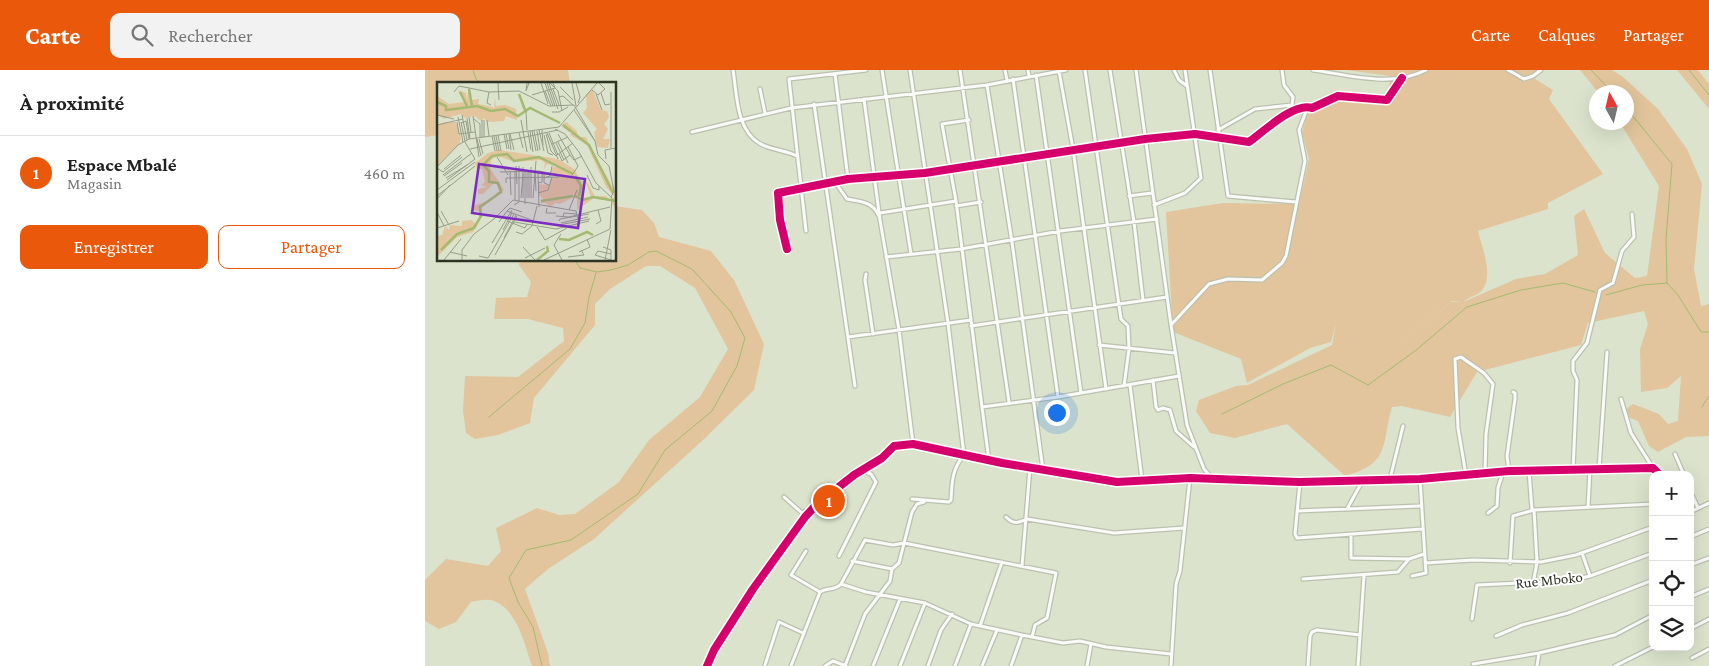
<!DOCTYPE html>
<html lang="fr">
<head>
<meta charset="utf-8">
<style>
	:root { --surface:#fff; --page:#f2f2f2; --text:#222; --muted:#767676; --line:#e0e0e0; --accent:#ea580c }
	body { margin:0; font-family:"Crimson Pro",serif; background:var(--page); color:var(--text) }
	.controls { position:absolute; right:15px; bottom:15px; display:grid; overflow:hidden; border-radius:10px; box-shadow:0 5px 20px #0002 }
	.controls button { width:45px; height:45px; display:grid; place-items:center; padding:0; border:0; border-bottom:1px solid var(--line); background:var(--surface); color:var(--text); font:25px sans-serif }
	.compass { position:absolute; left:1164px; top:15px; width:45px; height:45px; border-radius:50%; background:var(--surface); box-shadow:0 5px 20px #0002; rotate:352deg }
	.you { position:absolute; left:631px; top:342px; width:18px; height:18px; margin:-12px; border:4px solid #fff; border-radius:50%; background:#1a73e8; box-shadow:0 0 0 8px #1a73e833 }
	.badge { display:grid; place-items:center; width:32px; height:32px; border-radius:50%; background:var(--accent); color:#fff; font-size:16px; font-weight:700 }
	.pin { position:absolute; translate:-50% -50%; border:2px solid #fff; box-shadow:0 1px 5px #0006 }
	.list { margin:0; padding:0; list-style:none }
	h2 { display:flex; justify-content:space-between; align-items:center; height:65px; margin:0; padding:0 20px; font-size:21px }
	h2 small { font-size:16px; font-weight:400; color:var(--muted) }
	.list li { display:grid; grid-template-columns:32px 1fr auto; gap:15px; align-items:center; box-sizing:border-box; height:75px; padding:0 20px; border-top:1px solid var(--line) }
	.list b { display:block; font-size:19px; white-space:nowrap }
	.list p { margin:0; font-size:16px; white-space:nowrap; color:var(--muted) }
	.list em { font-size:16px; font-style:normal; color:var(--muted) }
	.actions { display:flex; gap:10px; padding:15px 20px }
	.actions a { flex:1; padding:11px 0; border:1px solid var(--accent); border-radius:10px; text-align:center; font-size:18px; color:var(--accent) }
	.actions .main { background:var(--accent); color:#fff }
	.icon { flex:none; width:28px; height:28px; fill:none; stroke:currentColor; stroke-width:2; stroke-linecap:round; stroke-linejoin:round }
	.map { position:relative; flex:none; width:1284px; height:596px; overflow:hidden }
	header { display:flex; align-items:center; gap:30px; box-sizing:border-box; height:70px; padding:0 25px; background:var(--accent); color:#fff }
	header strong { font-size:24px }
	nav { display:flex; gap:28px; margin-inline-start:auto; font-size:18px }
	.search { width:350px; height:45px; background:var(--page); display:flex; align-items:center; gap:12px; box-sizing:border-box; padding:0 18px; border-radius:10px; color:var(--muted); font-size:19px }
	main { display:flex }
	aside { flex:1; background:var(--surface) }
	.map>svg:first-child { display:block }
	.green { fill:#e2c59c; fill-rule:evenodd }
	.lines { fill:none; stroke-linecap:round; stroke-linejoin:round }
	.stream { stroke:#a4ba70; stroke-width:1 }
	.street-casing { stroke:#bbc1af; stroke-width:5.5 }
	.street { stroke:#fafbf8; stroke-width:3 }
	.cycleway-casing { stroke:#fff; stroke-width:11 }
	.cycleway { stroke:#d6006c; stroke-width:8 }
	.labels { text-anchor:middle; stroke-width:4; stroke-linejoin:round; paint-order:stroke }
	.street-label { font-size:15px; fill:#2e3423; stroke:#fff }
	.inset-river { fill:none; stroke:#a4ba70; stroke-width:2.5 }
	.inset-road { fill:none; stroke:#969d89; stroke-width:1 }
	.view { fill:#7b2cbf; fill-opacity:0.15; stroke:#7b2cbf; stroke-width:2.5 }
	.inset-edge { fill:none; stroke:#2e3423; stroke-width:2.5 }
</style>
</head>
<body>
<header>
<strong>Carte</strong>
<div class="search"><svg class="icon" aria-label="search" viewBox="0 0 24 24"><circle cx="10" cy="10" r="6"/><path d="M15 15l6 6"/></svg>Rechercher</div>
<nav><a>Carte</a><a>Calques</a><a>Partager</a></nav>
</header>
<main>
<aside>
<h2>À proximité<small></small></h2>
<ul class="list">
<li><span class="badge">1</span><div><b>Espace Mbalé</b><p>Magasin</p></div><em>460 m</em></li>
</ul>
<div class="actions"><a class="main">Enregistrer</a><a>Partager</a></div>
</aside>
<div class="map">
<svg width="1284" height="596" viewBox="0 0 1284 596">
	<rect width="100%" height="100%" fill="#dbe3cd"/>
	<path class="green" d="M0,0H143L145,14H14V65L0,67Z
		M920,0H1116L1110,9L1128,20L1124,29L1178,104L1123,133V139L1053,161C1057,178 1071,210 1054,223C1049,226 1041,229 1038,232L1091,209L1120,204L1153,185L1149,146L1159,139L1180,183L1210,208L1222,206L1234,116L1195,53L1202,52V22H1173L1155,0H1187L1198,7L1233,39L1262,79L1277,114L1269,199L1276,236L1284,234V366L1261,367L1233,382L1224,376L1213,351L1203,347L1201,339L1208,334L1234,344L1243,354L1253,351L1256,306L1242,318L1216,322L1215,279L1223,254L1219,241L1163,253L1156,275L1052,302L1025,347L977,336L967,337C956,376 966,393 920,406L862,354L810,368L785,363L771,341L774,330L811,316L823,315L907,275L911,254L906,272L885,278L822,313L816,289L748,262L741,142L798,133L874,134L884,89L877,63L882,45L911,28L959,35L963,24L966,6ZM1027,231L1037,232H1026L934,303Z
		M1252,0H1273L1284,14V39Z
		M190,136L217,140L229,153L234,167L286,181L309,210L339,274L329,320L277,371L169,469L123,499L100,519L123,583L125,596H107C99,574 93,538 66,530C61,529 51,531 46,532L31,552L14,559L0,551V510L21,489L63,496L76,481L71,458L112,438L134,445L150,444L194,412L224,370L275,327L303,279L270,218L235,196H221L185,219L170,234V255L109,328L105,353L73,365L50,369L41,363L38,341L40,306L93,307L139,271L138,258L103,249H69L71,228L102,227L106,212L94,195L95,190H190Z"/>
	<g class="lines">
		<path class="stream" d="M48,0L51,9L57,14
			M1166,0L1187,22
			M1264,0L1284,25
			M1202,39L1247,94L1241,169L1242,213
			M1181,225L1217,215L1242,213L1253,225L1276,262H1284
			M1277,337L1284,326
			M797,344L858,314L906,295L943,315L990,281L1042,237L1096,220L1138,213L1170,222
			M64,347L145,279L160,253L164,227L171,203
			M117,596L108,557L93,532L84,508L101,480L146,470L213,424L240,380L287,341L312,296L320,268L306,242L267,199L231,181L224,182L203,195L186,200L172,202L155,198L150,190"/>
		<defs>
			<path id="street" d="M308,0C312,24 311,59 334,73C345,80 360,80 372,86
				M457,0L486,184
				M485,0L523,253L539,385C527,399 527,412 526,430L524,432L487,429
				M535,0L584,332
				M580,0L582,10
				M603,0L604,6
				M660,0L696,249L703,256L704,279L699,316
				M685,0L709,152L718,230
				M711,0L746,255L762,355L779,399L788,409
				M749,0L754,10L762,16
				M785,0L803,126L871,132
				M888,0C924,5 967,18 1001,0
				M1083,0L1099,9L1108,6L1116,0
				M634,1L648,79L681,319
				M410,4L423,109
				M611,5L656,323
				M588,9L633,327
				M562,15L587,172L618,400
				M335,19L340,43
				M439,29L455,150L474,260L488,374
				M389,34L430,316
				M544,50L517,54L531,131L557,337
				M793,60L830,39L867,35L868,27L859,15L857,0
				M267,62L366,38L562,15L641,0
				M410,112L422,129C436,132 447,131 454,146
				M704,126L727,123
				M729,135L760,123L776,108L760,0
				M531,136L556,132
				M455,143L531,131
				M381,161L364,9L441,0
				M362,179L355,150L353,123L423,109L500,103L720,69L770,64L824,72C838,62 869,32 887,38L913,26L962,30L977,8
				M461,187L536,179L635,161L732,149
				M441,204L440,210L448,264
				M746,255L784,214L803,209L837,210L857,193L861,186L880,91L874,60L883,36
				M546,256L742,227
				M423,267L546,250
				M674,275L750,283
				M728,310L731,337L733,340L738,338L745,340L751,361L769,377
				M705,315L717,410
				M1196,329L1206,363L1228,398
				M1250,384L1259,405
				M564,391L557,337L633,327L754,306
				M1174,399L1182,282
				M1148,400L1152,310L1148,301V291L1162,273L1175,220L1188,213L1197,181L1209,167L1207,144
				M1084,401L1082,386L1090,329V323L1088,322
				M1104,401L1107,440
				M1041,405L1033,358L1030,289L1036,287L1059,303L1068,314L1061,364L1060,403
				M965,409L978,356
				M875,412L870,464L872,468L997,459
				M1265,421L1273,438
				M359,427L377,443L390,435
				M1163,437L1165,399
				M922,439L938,410
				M872,441L995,436
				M1265,442L1284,433
				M1063,443L1072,436L1073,418L1078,402
				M581,447C589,455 593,453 602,449L689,463L759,458
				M926,465V488L984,489
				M1265,467L1284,459
				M381,481L366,505L395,522
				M1157,483L1165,506
				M414,486L451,412L446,404L436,401
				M427,491L467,499L474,493L487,442L492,434L499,432
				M1000,493L1048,490L1116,492L1151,485L1228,457
				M1085,493L1088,446L1109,440L1228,434
				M1265,495L1284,488
				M597,496L605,398
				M987,506L1001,503L995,409
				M878,509L973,502L984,489L999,484
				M416,514L440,470L468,475L479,473L631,503L622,548L610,555L607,567
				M1108,514L1112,492L1109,440
				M1265,527L1284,519
				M1047,549L1052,515L1144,511L1165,506L1228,483
				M555,556L577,492
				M1265,559L1284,549
				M1071,566L1097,555L1143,543L1228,510
				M1267,588L1284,579
				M1048,594L1114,583L1190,565L1228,545
				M340,595L354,552L378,563
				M282,596L289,580L328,519L380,447L392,434L429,405L457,388L469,376L488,374L577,393L692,412L765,408L875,412L995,409L1084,401L1228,398L1235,405
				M366,596L395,522C402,517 410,521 416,514L441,522L500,533L546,554L597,565L638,573L655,571L681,577L746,584
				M400,596L408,591L421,596
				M420,596L440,544L465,511L467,499
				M448,596L475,529
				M475,596L500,533
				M503,596L516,560L527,544
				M530,596L546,554
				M557,596L572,560
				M586,596L597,565
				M662,596L666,574
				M746,596L751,514L755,501L765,408
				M883,596L885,566L887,562L892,560L935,565
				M933,596L939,505
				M1112,596L1114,583
				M1190,596L1228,577"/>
		</defs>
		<use href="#street" class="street-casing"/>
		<use href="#street" class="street"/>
		<defs>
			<path id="cycleway" d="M362,179L355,150L353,123L423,109L500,103L720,69L770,64L824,72C838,62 869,32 887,38L913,26L962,30L977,8
				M282,596L289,580L328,519L380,447L392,434L429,405L457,388L469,376L488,374L577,393L692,412L765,408L875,412L995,409L1084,401L1228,398L1235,405"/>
		</defs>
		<use href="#cycleway" class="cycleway-casing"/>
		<use href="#cycleway" class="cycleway"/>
	</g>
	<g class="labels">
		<g class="street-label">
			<text transform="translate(1124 510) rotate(-6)" y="5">Rue Mboko</text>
		</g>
	</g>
	<g transform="translate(12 12)">
		<rect width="179" height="179" fill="#dbe3cd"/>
		<path d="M32,4L34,18L42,17L41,22L56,25L57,28L58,15L59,24L68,23L79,27L80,38L69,34L67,39L52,40L46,36L45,40L38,34L27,36L24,32L7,37L0,32V14L12,22L27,20L21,8L29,11L30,18ZM155,7L164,28L170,29L172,35L167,42L171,47L166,57H173L171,66L160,65L157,50L160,47L146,31L150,26L149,13ZM8,40H19L24,56L23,61L0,84V43ZM129,40L140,49V55H149L151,60L179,111V127L175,121L177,114L169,105L150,63L133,53L136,48L132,50L124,44ZM62,68L121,77L137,87L146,103L145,116L154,115L147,95L158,114H169L174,119L157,116L140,128V116H135L123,122L118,121L113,126L109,121H103L106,117L101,112V102L113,103L114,97L122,94L113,91L116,85H124L110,82L107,88L108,81L104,78L78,80L60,74L54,78L53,86L67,108L44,126L45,135L42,138L43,129L36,128V124L53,118L63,108L58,100L46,112H41V107L50,105L44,103L48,100L45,87H40L38,81L51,71ZM35,138L40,144L36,150L20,155L0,175V154L5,153L8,144L12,148L13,143L25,144V139Z" fill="#e2c59c"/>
		<path class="inset-river" d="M32,7L35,24M23,10L30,24M82,12L88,28M0,20L9,24V28L40,24L54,29L68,27L81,34L93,26L123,41M126,43L152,63L176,111M138,94L144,104L142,114M138,114L146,118L156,115L179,119M104,119L136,114M122,157L132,158L150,150L156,153M4,168L20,152L37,146L44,134L43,125L64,110L61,101L52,100V89L46,83L55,74L70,72L77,79L102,75L136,92M100,178L111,169L110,164"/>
		<path class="inset-road" d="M61,1L62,18M90,1L89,9L92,1M104,1L111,22M108,1L116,24M110,1L118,24M112,1L121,27M113,1L121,9L125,29M135,1L139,24M139,1L143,15L141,21M123,5L136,18M116,7L122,23M155,8L161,13L168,7L162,1M108,9L114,24M17,10L22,4L52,10L82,9L112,24L137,23L158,59M52,10L50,21L54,23M174,10V66M164,11L168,23L173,22M159,12L165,28M95,13L118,6L116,1M122,15L126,14L136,23M137,28L158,59L161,73L172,84L177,109L174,115M89,29L90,48M115,30H122L131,25M0,33L17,37M25,33L30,58M36,34L42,75M21,35L26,60M32,35L34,50M30,36L33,57M37,37L43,42V55M45,38V55M47,38V55M50,38L52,54M84,38L90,70M20,40L22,52L38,50M24,40L28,59M24,41L29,39L32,57M0,43L26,37M118,47L128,52L142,70L159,101L175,116L173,147M102,48L107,69M105,48L106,63M93,49L96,70M95,49L99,69M97,49L101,69M100,49L103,68M91,50L94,68M82,51L86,66M110,51L121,77M112,51L121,73M67,52L70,67M69,52L72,67M72,52L74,68M73,52L77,68M109,52L114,69L119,74M121,52L133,73M61,53L64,69M107,53L111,71L116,73M55,54L58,69M57,54L60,69M59,54L62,69M40,57L44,74M42,57L46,72M121,60L131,81M119,61L127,78M115,62L131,55M33,67L121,48M122,72L125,79L133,73M120,73L136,61M133,73L137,78L145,74M60,75L71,93M169,77L168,68L179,66M79,84L80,102M0,85L21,63L32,57L122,45L160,1M86,85V116M94,85V116M0,86L6,90L25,75M7,87L24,73M98,88L99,109M73,89L74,113M78,89V118M88,89V122M90,89V116M92,89V116M101,89L102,125M63,90L102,89L134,95L141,84L131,65M107,90V101L112,103M6,93L35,71M150,93L156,106L162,108V104M7,94L25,81M9,96L30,83M107,96L113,94L115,84M10,98L38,77L28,60M69,101V96L122,95M101,101L105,100V89M0,108L38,80M101,111L111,108L115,95M0,114L38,84M84,116L86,92M96,116L99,79M0,117L13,103M77,123L82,120V84M110,126L109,131H119M132,128L140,108M4,129L12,143M70,129L73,126L85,130M0,130L7,144M119,134L132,135L173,125M126,135L127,131L140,132M56,138L76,118L139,129L141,137M70,139L88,146L90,142M122,139L123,137L152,132M62,140L70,129L97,139M77,140L119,147L152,139M124,141L151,135M159,142L164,139L161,128M122,143L153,137M100,145L108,158L130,146M0,146L22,139M66,148L75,131M79,150L85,152L95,144L100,124M124,152L117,163L125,178M67,156L79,133M55,161L75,128M86,165L98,178M166,165L174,168V178M13,170L30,174M142,170L153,165L150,157M174,172L161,169L158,173L174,178M58,173L80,134M42,174L51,176L77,132M131,175L147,173L144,168M88,176L108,166M7,178L24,157M25,178V168L37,152L57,137M107,178L173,147M168,178L174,148"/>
		<path class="view" d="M42,82L148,97L141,146L35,131Z"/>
		<rect width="179" height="179" class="inset-edge"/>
	</g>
</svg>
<div class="controls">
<button>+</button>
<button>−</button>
<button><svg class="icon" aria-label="locate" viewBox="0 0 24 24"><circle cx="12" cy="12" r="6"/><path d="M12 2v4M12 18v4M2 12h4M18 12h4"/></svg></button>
<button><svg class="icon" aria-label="layers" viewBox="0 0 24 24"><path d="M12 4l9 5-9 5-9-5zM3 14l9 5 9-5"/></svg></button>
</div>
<svg class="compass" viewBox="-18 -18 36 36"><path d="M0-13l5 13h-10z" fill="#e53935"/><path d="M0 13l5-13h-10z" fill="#767676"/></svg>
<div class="you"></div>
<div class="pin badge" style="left:404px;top:431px">1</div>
</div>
</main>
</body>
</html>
